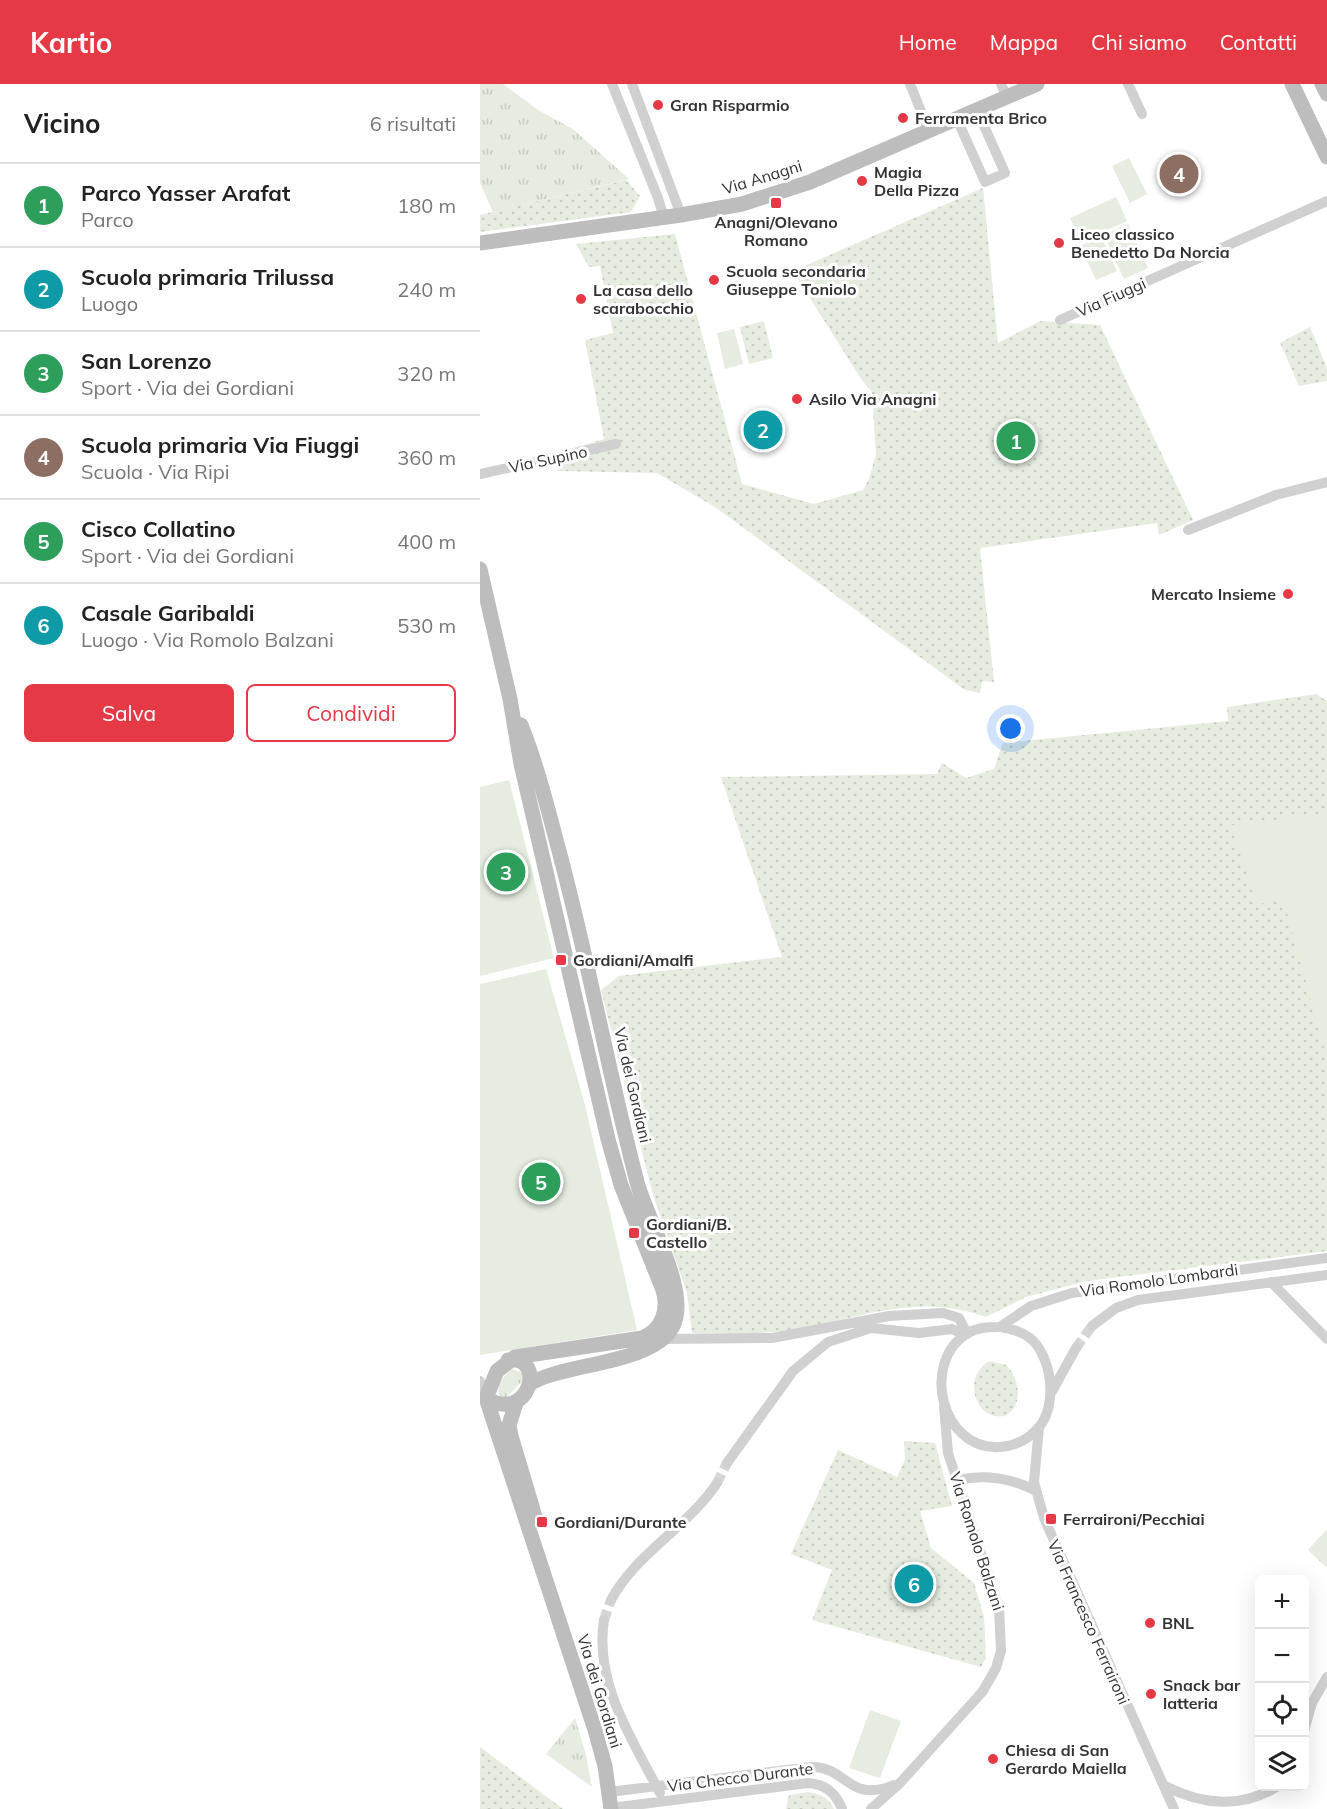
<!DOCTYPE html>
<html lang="it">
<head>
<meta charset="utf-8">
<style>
	:root { --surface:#fff; --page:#f2f2f2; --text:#222; --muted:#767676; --line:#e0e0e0; --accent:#e63946 }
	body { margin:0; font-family:Mulish,sans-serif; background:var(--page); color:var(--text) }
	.controls { position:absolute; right:18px; bottom:18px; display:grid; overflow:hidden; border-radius:9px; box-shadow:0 6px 24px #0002 }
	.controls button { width:54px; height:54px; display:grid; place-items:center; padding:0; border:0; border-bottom:2px solid var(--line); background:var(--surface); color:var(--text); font:30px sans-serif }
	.you { position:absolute; left:531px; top:645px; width:21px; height:21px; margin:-15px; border:4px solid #fff; border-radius:50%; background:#1a73e8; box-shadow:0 0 0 9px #1a73e833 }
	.badge { display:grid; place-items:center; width:39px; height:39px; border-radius:50%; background:var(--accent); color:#fff; font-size:20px; font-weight:700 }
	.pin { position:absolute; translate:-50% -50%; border:3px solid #fff; box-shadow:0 2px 6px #0006 }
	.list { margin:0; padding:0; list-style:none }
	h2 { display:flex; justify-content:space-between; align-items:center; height:78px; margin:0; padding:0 24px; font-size:26px }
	h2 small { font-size:20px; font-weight:400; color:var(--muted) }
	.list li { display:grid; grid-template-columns:39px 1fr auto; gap:18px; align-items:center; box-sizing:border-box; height:84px; padding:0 24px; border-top:2px solid var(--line) }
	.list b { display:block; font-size:22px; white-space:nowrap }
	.list p { margin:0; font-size:20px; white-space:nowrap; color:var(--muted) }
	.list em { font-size:20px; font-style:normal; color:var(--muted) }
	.actions { display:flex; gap:12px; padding:18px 24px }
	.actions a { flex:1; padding:14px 0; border:2px solid var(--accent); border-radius:9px; text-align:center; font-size:21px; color:var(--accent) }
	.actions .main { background:var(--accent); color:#fff }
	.icon { flex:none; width:33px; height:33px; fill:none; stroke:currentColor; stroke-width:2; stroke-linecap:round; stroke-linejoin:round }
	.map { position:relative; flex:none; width:847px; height:1725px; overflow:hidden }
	header { display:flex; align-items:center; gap:36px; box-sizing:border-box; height:84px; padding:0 30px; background:var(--accent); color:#fff }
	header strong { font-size:28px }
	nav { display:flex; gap:33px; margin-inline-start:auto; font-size:21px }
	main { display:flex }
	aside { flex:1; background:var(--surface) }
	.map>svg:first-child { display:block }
	.grass { fill:url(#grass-tufts) }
	.park { fill:url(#park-dots) }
	.garden { fill:#e6ecdf }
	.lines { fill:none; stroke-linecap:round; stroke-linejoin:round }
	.street-tunnel { stroke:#d6d6d6; stroke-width:10; stroke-dasharray:10 5; stroke-linecap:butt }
	.street { stroke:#d0d0d0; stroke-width:10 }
	.secondary { stroke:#bdbdbd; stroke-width:15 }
	.poi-dot { fill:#e63946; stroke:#fff; stroke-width:2 }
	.labels { text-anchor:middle; stroke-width:6; stroke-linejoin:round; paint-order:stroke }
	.poi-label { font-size:16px; font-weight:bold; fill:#333; stroke:#fff; text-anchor:start }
	.street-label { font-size:16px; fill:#333; stroke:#fff }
</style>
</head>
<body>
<header>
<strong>Kartio</strong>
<nav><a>Home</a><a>Mappa</a><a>Chi siamo</a><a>Contatti</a></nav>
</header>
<main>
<aside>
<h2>Vicino<small>6 risultati</small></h2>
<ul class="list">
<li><span class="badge" style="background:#2e9e5b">1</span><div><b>Parco Yasser Arafat</b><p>Parco</p></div><em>180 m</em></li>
<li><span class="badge" style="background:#0f9aa8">2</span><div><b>Scuola primaria Trilussa</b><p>Luogo</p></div><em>240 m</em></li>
<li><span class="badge" style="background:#2e9e5b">3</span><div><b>San Lorenzo</b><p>Sport · Via dei Gordiani</p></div><em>320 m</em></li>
<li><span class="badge" style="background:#8d6e63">4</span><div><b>Scuola primaria Via Fiuggi</b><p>Scuola · Via Ripi</p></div><em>360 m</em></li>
<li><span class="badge" style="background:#2e9e5b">5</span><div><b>Cisco Collatino</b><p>Sport · Via dei Gordiani</p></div><em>400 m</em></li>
<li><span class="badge" style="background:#0f9aa8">6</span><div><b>Casale Garibaldi</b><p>Luogo · Via Romolo Balzani</p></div><em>530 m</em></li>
</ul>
<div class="actions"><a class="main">Salva</a><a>Condividi</a></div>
</aside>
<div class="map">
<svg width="847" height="1725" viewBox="0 0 847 1725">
	<defs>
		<pattern id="grass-tufts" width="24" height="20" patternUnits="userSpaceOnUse" patternTransform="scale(1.5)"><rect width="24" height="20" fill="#e6ecdf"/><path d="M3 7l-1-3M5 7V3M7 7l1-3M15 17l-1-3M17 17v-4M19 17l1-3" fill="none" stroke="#c6cbc0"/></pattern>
		<pattern id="park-dots" width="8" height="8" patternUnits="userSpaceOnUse" patternTransform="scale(1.5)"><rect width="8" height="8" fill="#e6ecdf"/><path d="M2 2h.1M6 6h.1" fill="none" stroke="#c6cbc0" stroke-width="1.8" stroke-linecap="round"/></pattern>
	</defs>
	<rect width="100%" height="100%" fill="#fff"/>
	<path class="grass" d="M0,0H23L58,26L93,45L149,95L13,128L0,99Z
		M33,1285L43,1289V1296L26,1314L19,1311C16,1300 24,1291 33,1285Z
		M847,1445V1484L828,1466Z
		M95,1634L106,1671L112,1703L66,1670Z"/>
	<path class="park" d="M146,96L160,112L151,128L0,148V131Z
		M503,104L518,259L560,237L620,241L713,436L679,451L677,439L500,464L514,598L502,597L500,609L485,606L235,423L177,389L77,387L74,370L124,355L105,256L133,249L120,182L109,183L96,160L195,150L262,400L334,420L383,406L389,395L396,370L392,308L381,295L313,187Z
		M284,237L293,274L269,280L260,243Z
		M830,243L847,284V297L819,302L800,259Z
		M836,610L847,617V1167L607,1197L546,1213L506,1233C435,1207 378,1236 308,1246C276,1251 244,1250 212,1249L207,1209L173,1111L121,906L139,892L302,873L241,693L457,690L462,679L486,694L514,685L523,659L748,637L747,623Z
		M510,1277L526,1281C540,1294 544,1322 525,1332C492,1337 483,1290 510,1277Z
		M424,1357L455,1359L472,1422L440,1427L451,1464L494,1499L504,1533L506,1574L501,1583L332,1536L352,1486L311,1470L358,1366L417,1393L425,1376Z
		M0,1663L83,1725H0Z
		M329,1708C341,1711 349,1713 354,1725H306L309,1711Z"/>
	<path class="garden" d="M649,74L667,110L650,119L632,82Z
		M636,113L647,137L601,158L590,134Z
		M648,140L668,184L644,195L624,151Z
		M621,152L637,187L616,196L600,162Z
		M254,245L263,280L245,285L237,249Z
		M29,696L74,874L0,892V703Z
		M830,731L847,733V964H844L803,815L776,821L752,741Z
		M66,885L105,1021L157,1246L0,1271V900Z
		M390,1626L421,1637L400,1694L369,1684Z"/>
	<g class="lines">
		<path class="street-tunnel" d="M596,1264L612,1242
			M237,1399L247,1379
			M124,1536L131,1516"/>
		<path class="street" d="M132,0L178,114L184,134
			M152,0L201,131
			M430,0L449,47
			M521,0L527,13
			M648,0L662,30
			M477,35L505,98L525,89L497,26
			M580,236L847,117
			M0,390L136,360
			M708,446L796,411L847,398
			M791,1198L847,1255
			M612,1242L636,1224L658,1216L847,1191
			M520,1243C530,1245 541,1247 550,1254C572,1272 578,1321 559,1343C549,1355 535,1362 520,1363C461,1367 440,1277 488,1249C498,1243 509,1243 520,1243Z
			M520,1243L551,1222L592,1209L847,1174
			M184,1255L292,1254L409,1232L463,1229L479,1234L487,1250
			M0,1297L6,1314
			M571,1309L596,1264
			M559,1343L554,1398L564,1434L694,1725
			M247,1379L313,1287L348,1258L391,1244L439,1249L472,1245L485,1251
			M478,1396C504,1390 530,1394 554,1406
			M131,1516C156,1469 208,1443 237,1399
			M124,1536C114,1599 152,1655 180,1709
			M824,1647L832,1619L847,1593
			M685,1702C722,1721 762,1725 798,1702
			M129,1708L331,1683C367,1682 368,1720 414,1701
			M131,1724L328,1699C345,1700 356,1709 362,1725
			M391,1725L420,1699L503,1607L516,1584L521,1567L519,1524L468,1369L464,1322"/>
		<path class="secondary" d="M812,0L847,73
			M842,0L847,10
			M0,159L201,131L262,120L330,98L557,0
			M0,485L30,615L41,680L128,1055L141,1101L183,1206C189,1226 182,1246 162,1254L35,1273L17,1287L6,1314
			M41,641C57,681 67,722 78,763C108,874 128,987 157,1098C167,1136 212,1210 192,1244C171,1280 86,1279 51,1299
			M6,1314L115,1646L125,1682L131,1725
			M6,1314C49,1341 68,1271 28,1276
			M36,1319L29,1341L31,1352L56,1436"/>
	</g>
	<g class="poi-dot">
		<circle cx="178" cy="21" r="6"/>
		<circle cx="423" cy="34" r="6"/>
		<circle cx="382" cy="97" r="6"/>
		<rect x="290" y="113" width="12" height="12" rx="3"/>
		<circle cx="579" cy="159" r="6"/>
		<circle cx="234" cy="196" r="6"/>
		<circle cx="101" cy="215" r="6"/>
		<circle cx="317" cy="315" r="6"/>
		<circle cx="808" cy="510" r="6"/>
		<rect x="75" y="870" width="12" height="12" rx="3"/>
		<rect x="148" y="1143" width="12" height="12" rx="3"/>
		<rect x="565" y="1429" width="12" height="12" rx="3"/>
		<rect x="56" y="1432" width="12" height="12" rx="3"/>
		<circle cx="670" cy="1539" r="6"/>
		<circle cx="671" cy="1610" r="6"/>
		<circle cx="513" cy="1675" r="6"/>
	</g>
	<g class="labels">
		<g class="poi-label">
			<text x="190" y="27">Gran Risparmio</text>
			<text x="435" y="40">Ferramenta Brico</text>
			<text x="394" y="94">Magia<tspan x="394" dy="18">Della Pizza</tspan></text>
			<text x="296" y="144" text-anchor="middle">Anagni/Olevano<tspan x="296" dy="18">Romano</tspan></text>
			<text x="591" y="156">Liceo classico<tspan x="591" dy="18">Benedetto Da Norcia</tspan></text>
			<text x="246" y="193">Scuola secondaria<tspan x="246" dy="18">Giuseppe Toniolo</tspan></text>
			<text x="113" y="212">La casa dello<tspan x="113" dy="18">scarabocchio</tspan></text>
			<text x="329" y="321">Asilo Via Anagni</text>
			<text x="796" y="516" text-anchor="end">Mercato Insieme</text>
			<text x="93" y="882">Gordiani/Amalfi</text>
			<text x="166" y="1146">Gordiani/B.<tspan x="166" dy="18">Castello</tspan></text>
			<text x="583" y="1441">Ferraironi/Pecchiai</text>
			<text x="74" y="1444">Gordiani/Durante</text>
			<text x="682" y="1545">BNL</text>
			<text x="683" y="1607">Snack bar<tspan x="683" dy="18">latteria</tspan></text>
			<text x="525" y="1672">Chiesa di San<tspan x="525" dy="18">Gerardo Maiella</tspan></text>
		</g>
		<g class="street-label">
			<text transform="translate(282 93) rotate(-17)" y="6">Via Anagni</text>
			<text transform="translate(631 213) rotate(-24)" y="6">Via Fiuggi</text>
			<text transform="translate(68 375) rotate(-12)" y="6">Via Supino</text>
			<text transform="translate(153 1001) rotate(77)" y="6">Via dei Gordiani</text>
			<text transform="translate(679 1196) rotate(-8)" y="6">Via Romolo Lombardi</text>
			<text transform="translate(497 1457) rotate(72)" y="6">Via Romolo Balzani</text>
			<text transform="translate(609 1538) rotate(66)" y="6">Via Francesco Ferraironi</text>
			<text transform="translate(120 1607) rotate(73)" y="6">Via dei Gordiani</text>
			<text transform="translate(260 1693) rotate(-7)" y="6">Via Checco Durante</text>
		</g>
	</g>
</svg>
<div class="controls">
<button>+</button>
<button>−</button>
<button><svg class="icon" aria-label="locate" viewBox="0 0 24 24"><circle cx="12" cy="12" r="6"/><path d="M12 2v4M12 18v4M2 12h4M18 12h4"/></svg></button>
<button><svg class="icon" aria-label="layers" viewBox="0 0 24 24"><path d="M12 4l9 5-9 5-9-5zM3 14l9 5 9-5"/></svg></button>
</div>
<div class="you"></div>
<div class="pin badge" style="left:536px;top:357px;background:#2e9e5b">1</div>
<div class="pin badge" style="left:283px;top:346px;background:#0f9aa8">2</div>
<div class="pin badge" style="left:26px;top:788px;background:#2e9e5b">3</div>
<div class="pin badge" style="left:699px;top:90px;background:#8d6e63">4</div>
<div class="pin badge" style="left:61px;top:1098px;background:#2e9e5b">5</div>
<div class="pin badge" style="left:434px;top:1500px;background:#0f9aa8">6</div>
</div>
</main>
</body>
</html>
